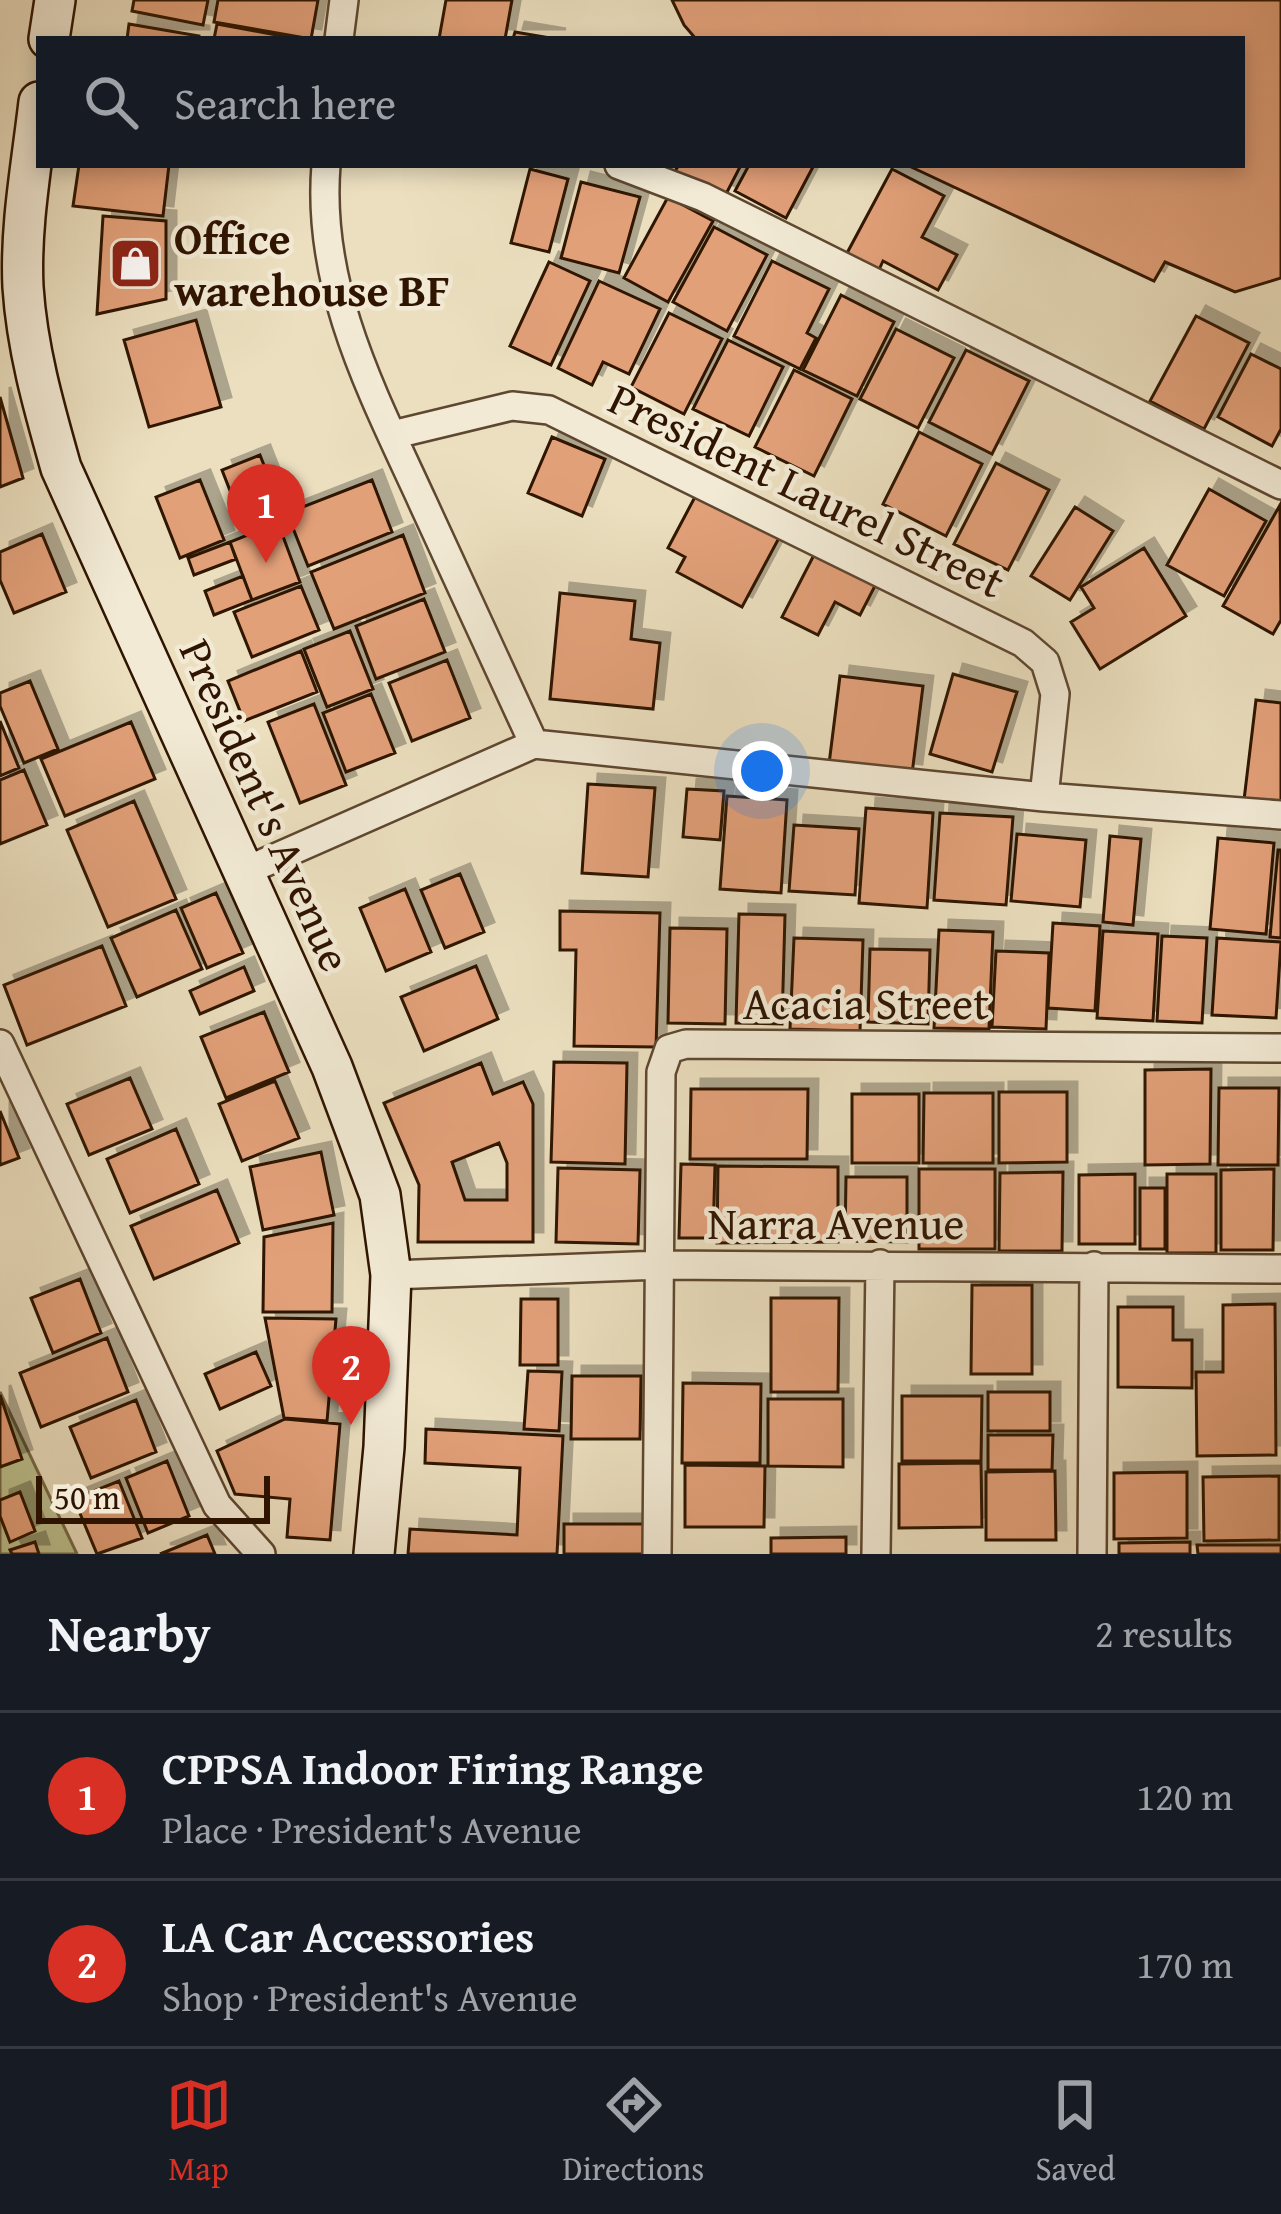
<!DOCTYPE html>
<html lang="en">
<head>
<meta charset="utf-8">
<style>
	:root { --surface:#171b24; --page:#20242c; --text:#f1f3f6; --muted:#9ea1a6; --line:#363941; --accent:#d93025 }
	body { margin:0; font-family:"Gentium Book Plus",serif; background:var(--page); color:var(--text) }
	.scale { position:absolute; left:36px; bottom:30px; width:234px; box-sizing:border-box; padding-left:12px; border:6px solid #2f1400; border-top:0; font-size:33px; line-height:42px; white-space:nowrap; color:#2f1400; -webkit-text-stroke:9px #f2ead5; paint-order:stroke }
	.you { position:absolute; left:762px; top:771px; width:42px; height:42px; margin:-30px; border:9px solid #fff; border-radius:50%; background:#1a73e8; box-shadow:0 0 0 18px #1a73e833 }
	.badge { display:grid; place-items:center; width:78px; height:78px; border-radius:50%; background:var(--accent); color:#fff; font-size:39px; font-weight:700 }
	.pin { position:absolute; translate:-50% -99px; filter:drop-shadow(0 3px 6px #0008) }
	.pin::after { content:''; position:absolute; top:63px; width:42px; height:36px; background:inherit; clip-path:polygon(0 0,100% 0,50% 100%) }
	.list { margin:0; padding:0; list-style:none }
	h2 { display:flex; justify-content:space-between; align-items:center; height:156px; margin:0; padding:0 48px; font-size:51px }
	h2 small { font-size:39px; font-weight:400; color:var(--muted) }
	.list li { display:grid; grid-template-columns:78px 1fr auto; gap:36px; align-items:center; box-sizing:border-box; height:168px; padding:0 48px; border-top:3px solid var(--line) }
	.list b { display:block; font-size:45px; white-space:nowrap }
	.list p { margin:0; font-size:39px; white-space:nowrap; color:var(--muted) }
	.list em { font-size:39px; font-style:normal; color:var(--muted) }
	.icon { flex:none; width:66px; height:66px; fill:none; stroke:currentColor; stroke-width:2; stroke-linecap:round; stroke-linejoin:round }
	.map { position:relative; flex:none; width:1281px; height:1554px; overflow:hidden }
	.search { position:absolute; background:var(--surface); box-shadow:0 6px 18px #0003; left:36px; right:36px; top:36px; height:132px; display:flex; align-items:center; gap:30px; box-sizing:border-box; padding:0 42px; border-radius:0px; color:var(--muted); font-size:45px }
	.sheet { height:492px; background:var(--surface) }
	nav { display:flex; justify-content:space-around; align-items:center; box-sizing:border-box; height:168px; border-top:3px solid var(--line); background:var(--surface); font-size:33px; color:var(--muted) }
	nav a { display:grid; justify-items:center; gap:6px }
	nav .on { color:var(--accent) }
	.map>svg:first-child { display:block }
	.green { fill:#bcc18f; stroke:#766a48; stroke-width:3 }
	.building { fill:#e2a079; stroke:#2f1400; stroke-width:3; fill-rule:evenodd; filter:url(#shadow) }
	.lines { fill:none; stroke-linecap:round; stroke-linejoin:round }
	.street-casing { stroke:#5e4730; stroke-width:32 }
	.secondary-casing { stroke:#2f1400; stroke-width:44 }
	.street { stroke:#f2ead5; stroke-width:27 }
	.secondary { stroke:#f2ead5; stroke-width:39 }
	.labels { text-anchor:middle; stroke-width:9; stroke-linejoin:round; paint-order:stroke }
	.poi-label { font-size:45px; font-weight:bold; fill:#2f1400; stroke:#f2ead5; text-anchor:start }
	.street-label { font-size:45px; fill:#2f1400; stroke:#f2ead5 }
</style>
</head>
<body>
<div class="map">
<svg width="1281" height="1554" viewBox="0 0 1281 1554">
	<defs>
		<filter id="shadow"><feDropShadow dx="10" dy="-10" stdDeviation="0" flood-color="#0004"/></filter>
	</defs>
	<rect width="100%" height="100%" fill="#ebdfbf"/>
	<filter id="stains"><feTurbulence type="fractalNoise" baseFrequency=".00167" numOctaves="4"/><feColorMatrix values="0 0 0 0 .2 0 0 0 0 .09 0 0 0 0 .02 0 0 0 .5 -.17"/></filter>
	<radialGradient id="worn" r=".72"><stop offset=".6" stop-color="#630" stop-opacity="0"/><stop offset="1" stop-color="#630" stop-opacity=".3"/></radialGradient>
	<path class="green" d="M0,1392L77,1554H0Z"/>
	<path class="building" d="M134,0H208L203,25L132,11Z
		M218,0H318L311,39L214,22Z
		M446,0H512L505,39H439Z
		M672,0H1281V278L1235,292L1165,262L1154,281L907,165H1242V39H696L684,25Z
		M129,24L199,36V39H127Z
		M217,24L298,39H214Z
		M515,32L556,39H513Z
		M79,165H169L163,216L73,206Z
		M679,165H741L725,196L675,171Z
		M749,165H814L786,218L735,191Z
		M530,169L568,179L549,252L511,243Z
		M892,169L944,196L922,237L957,255L938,290L883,261L878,272L846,255Z
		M581,182L640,197L619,273L561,258Z
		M668,197L713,221L668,302L624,278Z
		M103,216L166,221V299L97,314Z
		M714,227L767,255L727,331L673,302Z
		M772,261L829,289L807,333L816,338L800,369L734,336Z
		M549,262L590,281L551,365L510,346Z
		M599,281L660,309L629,374L603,362L592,385L558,368Z
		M841,295L894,322L857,396L803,370Z
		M669,313L722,339L684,414L631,387Z
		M1196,316L1249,343L1204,429L1150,401Z
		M196,320L221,407L149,427L124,340Z
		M896,329L954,358L918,428L860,399Z
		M728,340L783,367L749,436L693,409Z
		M966,350L1029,381L992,454L929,422Z
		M1251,354L1281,369V429L1272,446L1218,417Z
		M794,370L852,399L814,476L755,447Z
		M0,397L23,478L0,487Z
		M919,432L982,464L946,536L883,504Z
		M552,437L605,459L582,516L528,493Z
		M260,455L283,514L245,529L222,470Z
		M996,463L1049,490L1008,570L954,544Z
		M200,480L224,540L180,558L156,497Z
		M372,480L392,532L308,566L287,513Z
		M1209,489L1266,521L1224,596L1167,565Z
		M696,495L779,538L742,607L677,572L685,557L668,548Z
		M1280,505L1281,620L1273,634L1223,606Z
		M1075,507L1113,531L1070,600L1031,576Z
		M278,523L300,582L252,600L230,542Z
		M42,534L66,592L14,613L0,580V552Z
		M403,535L425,593L334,629L311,572Z
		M230,542L236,559L194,575L188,558Z
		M1144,548L1186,616L1100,669L1071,622L1094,608L1081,587Z
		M816,551L877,582L860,615L835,602L818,635L782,617Z
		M243,576L252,600L214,615L205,591Z
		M301,586L319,630L252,657L234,612Z
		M560,593L635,601L631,639L660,643L653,709L550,699Z
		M424,599L445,652L376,679L356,626Z
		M350,631L373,689L327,707L304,649Z
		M301,651L317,692L244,721L228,681Z
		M447,660L470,718L412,741L389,683Z
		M953,674L1017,692L992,772L930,754Z
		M840,676L923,686L912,774L829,764Z
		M30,681L58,749L24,763L0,706V693Z
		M371,694L395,753L346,772L323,713Z
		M1256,700L1281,703V804L1244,800Z
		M314,704L346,785L300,803L268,722Z
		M0,721L19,768L0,776Z
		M131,722L155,779L65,816L41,759Z
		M24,770L47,825L0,844V780Z
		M588,784L655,788L648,877L582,873Z
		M687,789L724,791L720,840L683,837Z
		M727,796L787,800L781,893L720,889Z
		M134,801L176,899L108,927L67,830Z
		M866,808L933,813L927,908L859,903Z
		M940,813L1013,817L1006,905L934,900Z
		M794,825L859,829L855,895L789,891Z
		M1017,834L1086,840L1080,907L1011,901Z
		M1110,836L1141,839L1133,925L1103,922Z
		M1218,838L1274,843L1266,934L1210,929Z
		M1278,850H1281V938L1270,937Z
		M460,874L484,932L445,948L421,890Z
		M405,889L431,952L386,971L360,908Z
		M216,893L243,953L207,968L181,908Z
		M176,910L202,969L137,997L111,938Z
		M560,911L660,913L656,1047L574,1046L576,950H560Z
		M739,914L785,915L782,1024L736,1023Z
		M1053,923L1100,926L1095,1011L1048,1008Z
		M670,928L727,929L725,1024L668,1023Z
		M939,930L993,932L989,1029L934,1028Z
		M1103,931L1158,934L1153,1021L1097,1018Z
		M1162,936L1207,938L1202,1023L1157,1021Z
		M794,938L863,940L860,1031L790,1029Z
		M1217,938L1281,942L1276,1018L1212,1015Z
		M102,946L126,1006L27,1045L4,985Z
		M870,949L930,950L928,1024L868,1022Z
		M996,951L1049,953L1046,1029L992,1027Z
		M476,966L498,1019L424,1051L401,997Z
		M244,967L254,991L200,1014L190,991Z
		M264,1012L289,1072L226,1098L201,1037Z
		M554,1062L627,1063L625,1164L551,1162Z
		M481,1063L493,1094L523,1082L533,1104V1242H418L419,1185L384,1103ZM499,1143L507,1163V1200H465L452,1162Z
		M1211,1069L1210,1164L1145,1165V1070Z
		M130,1078L152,1129L89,1155L67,1104Z
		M275,1081L299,1138L242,1161L219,1104Z
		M1219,1088H1279L1278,1165H1218Z
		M691,1089H808L807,1159H690Z
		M999,1092H1067V1162L999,1163Z
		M924,1093H993V1163H923Z
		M852,1094H919V1163H852Z
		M0,1111L19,1158L0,1165Z
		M176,1129L199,1184L130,1213L107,1159Z
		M321,1152L334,1215L263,1230L250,1167Z
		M681,1164L715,1165L713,1238H679Z
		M718,1166L838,1167V1242L717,1243Z
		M558,1168L640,1170L638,1244L556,1242Z
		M919,1169H995V1249H919Z
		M1274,1169L1273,1250H1221V1170Z
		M1063,1172L1062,1251H999L1000,1173Z
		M1135,1174V1244H1079V1175Z
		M1167,1174H1216V1253H1167Z
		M846,1177H907V1242L845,1241Z
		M1140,1188H1165V1249H1140Z
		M217,1190L239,1243L154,1279L131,1226Z
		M333,1223L332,1312H263L264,1237Z
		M80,1279L101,1333L53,1353L31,1298Z
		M972,1285H1032V1374H971Z
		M771,1298H839L838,1392H771Z
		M521,1299H558V1365H520Z
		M1275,1304L1276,1455L1197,1456L1196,1372H1223V1305Z
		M1118,1307H1173V1340H1192V1388L1118,1387Z
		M265,1318L336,1319L327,1421L284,1418Z
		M107,1338L128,1392L41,1427L20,1373Z
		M256,1352L271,1386L220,1409L205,1374Z
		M528,1371L562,1372L559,1431L524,1429Z
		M572,1376H641L640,1439H571Z
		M683,1383L761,1384L760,1463H682Z
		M988,1392H1050V1431H988Z
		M0,1395L22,1459L0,1467Z
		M902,1396H982L981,1461H902Z
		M768,1399H843V1467L768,1466Z
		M136,1400L156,1452L91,1478L70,1427Z
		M285,1419L340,1424L330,1540L287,1537L290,1499L235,1494L217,1451Z
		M426,1429L563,1436L557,1554H408L410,1529L517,1535L520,1468L425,1463Z
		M988,1435H1053L1052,1470H988Z
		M167,1461L189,1516L148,1533L126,1478Z
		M981,1463L982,1527L899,1528V1464Z
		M685,1465L765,1466L764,1527H685Z
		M1055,1471L1056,1540H986V1472Z
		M1187,1472V1538L1114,1539V1473Z
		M1279,1476V1540L1204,1541L1203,1477Z
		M119,1481L142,1538L97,1554L74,1499Z
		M20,1492L35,1531L10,1542L0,1516V1500Z
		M564,1524H645V1554H564Z
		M207,1535L215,1554H160Z
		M846,1537V1554H771V1538Z
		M35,1542L39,1554H12L10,1550Z
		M1190,1542V1554H1119V1543Z
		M1197,1545H1281V1554H1198Z"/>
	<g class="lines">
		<defs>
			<path id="street" d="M339,39L344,0
				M326,165C316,288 373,394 423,503C460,583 497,664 534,744
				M619,165L703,197L1281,485
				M392,435L512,406L549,410L1023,643L1045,662L1055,694L1044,797
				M243,872L534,744L1044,797L1281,815
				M0,1044L217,1505L261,1554
				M391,1275L661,1265L1281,1269
				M657,1554L661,1072L669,1049L686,1044L1281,1048
				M876,1554L880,1264
				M1092,1554L1094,1266"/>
			<path id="secondary" d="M49,39L55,0
				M39,102C32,163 20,226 23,287C27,349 44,408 61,468L332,1067L380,1195L391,1275L384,1447L374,1554"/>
		</defs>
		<use href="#street" class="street-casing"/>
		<use href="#secondary" class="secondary-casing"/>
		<use href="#street" class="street"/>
		<use href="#secondary" class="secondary"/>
	</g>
	<defs>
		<symbol id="shop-square" viewBox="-11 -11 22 22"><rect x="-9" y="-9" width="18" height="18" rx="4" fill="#8f2418" stroke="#f2ead5"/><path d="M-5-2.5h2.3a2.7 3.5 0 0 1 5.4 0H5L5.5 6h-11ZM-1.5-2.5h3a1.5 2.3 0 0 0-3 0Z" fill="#fff"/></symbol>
	</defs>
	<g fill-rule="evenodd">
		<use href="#shop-square" x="106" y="234" width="59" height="59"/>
	</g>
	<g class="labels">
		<g class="poi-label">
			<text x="174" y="254">Office<tspan x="174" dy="52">warehouse BF</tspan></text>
		</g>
		<g class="street-label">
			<text transform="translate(807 490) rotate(26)" y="16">President Laurel Street</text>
			<text transform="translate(266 805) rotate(66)" y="16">President's Avenue</text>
			<text x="866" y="1019">Acacia Street</text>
			<text x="836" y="1239">Narra Avenue</text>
		</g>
	</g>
	<rect width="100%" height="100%" filter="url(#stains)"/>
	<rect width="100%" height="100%" fill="url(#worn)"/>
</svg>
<div class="scale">50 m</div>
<div class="you"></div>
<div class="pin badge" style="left:266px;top:563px">1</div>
<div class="pin badge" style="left:351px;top:1425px">2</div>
<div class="search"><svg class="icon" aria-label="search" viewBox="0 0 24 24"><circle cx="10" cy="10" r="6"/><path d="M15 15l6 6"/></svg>Search here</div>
</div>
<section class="sheet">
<h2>Nearby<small>2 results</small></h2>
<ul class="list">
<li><span class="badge">1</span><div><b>CPPSA Indoor Firing Range</b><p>Place · President's Avenue</p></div><em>120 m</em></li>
<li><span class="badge">2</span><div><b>LA Car Accessories</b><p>Shop · President's Avenue</p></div><em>170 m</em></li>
</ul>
</section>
<nav>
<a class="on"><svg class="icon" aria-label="map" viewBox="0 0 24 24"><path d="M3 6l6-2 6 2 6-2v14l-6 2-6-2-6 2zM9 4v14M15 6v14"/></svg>Map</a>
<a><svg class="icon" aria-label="directions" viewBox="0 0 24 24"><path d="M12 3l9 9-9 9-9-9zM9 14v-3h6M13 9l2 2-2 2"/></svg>Directions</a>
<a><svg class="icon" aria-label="saved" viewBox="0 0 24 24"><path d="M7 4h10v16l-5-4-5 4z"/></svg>Saved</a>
</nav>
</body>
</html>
